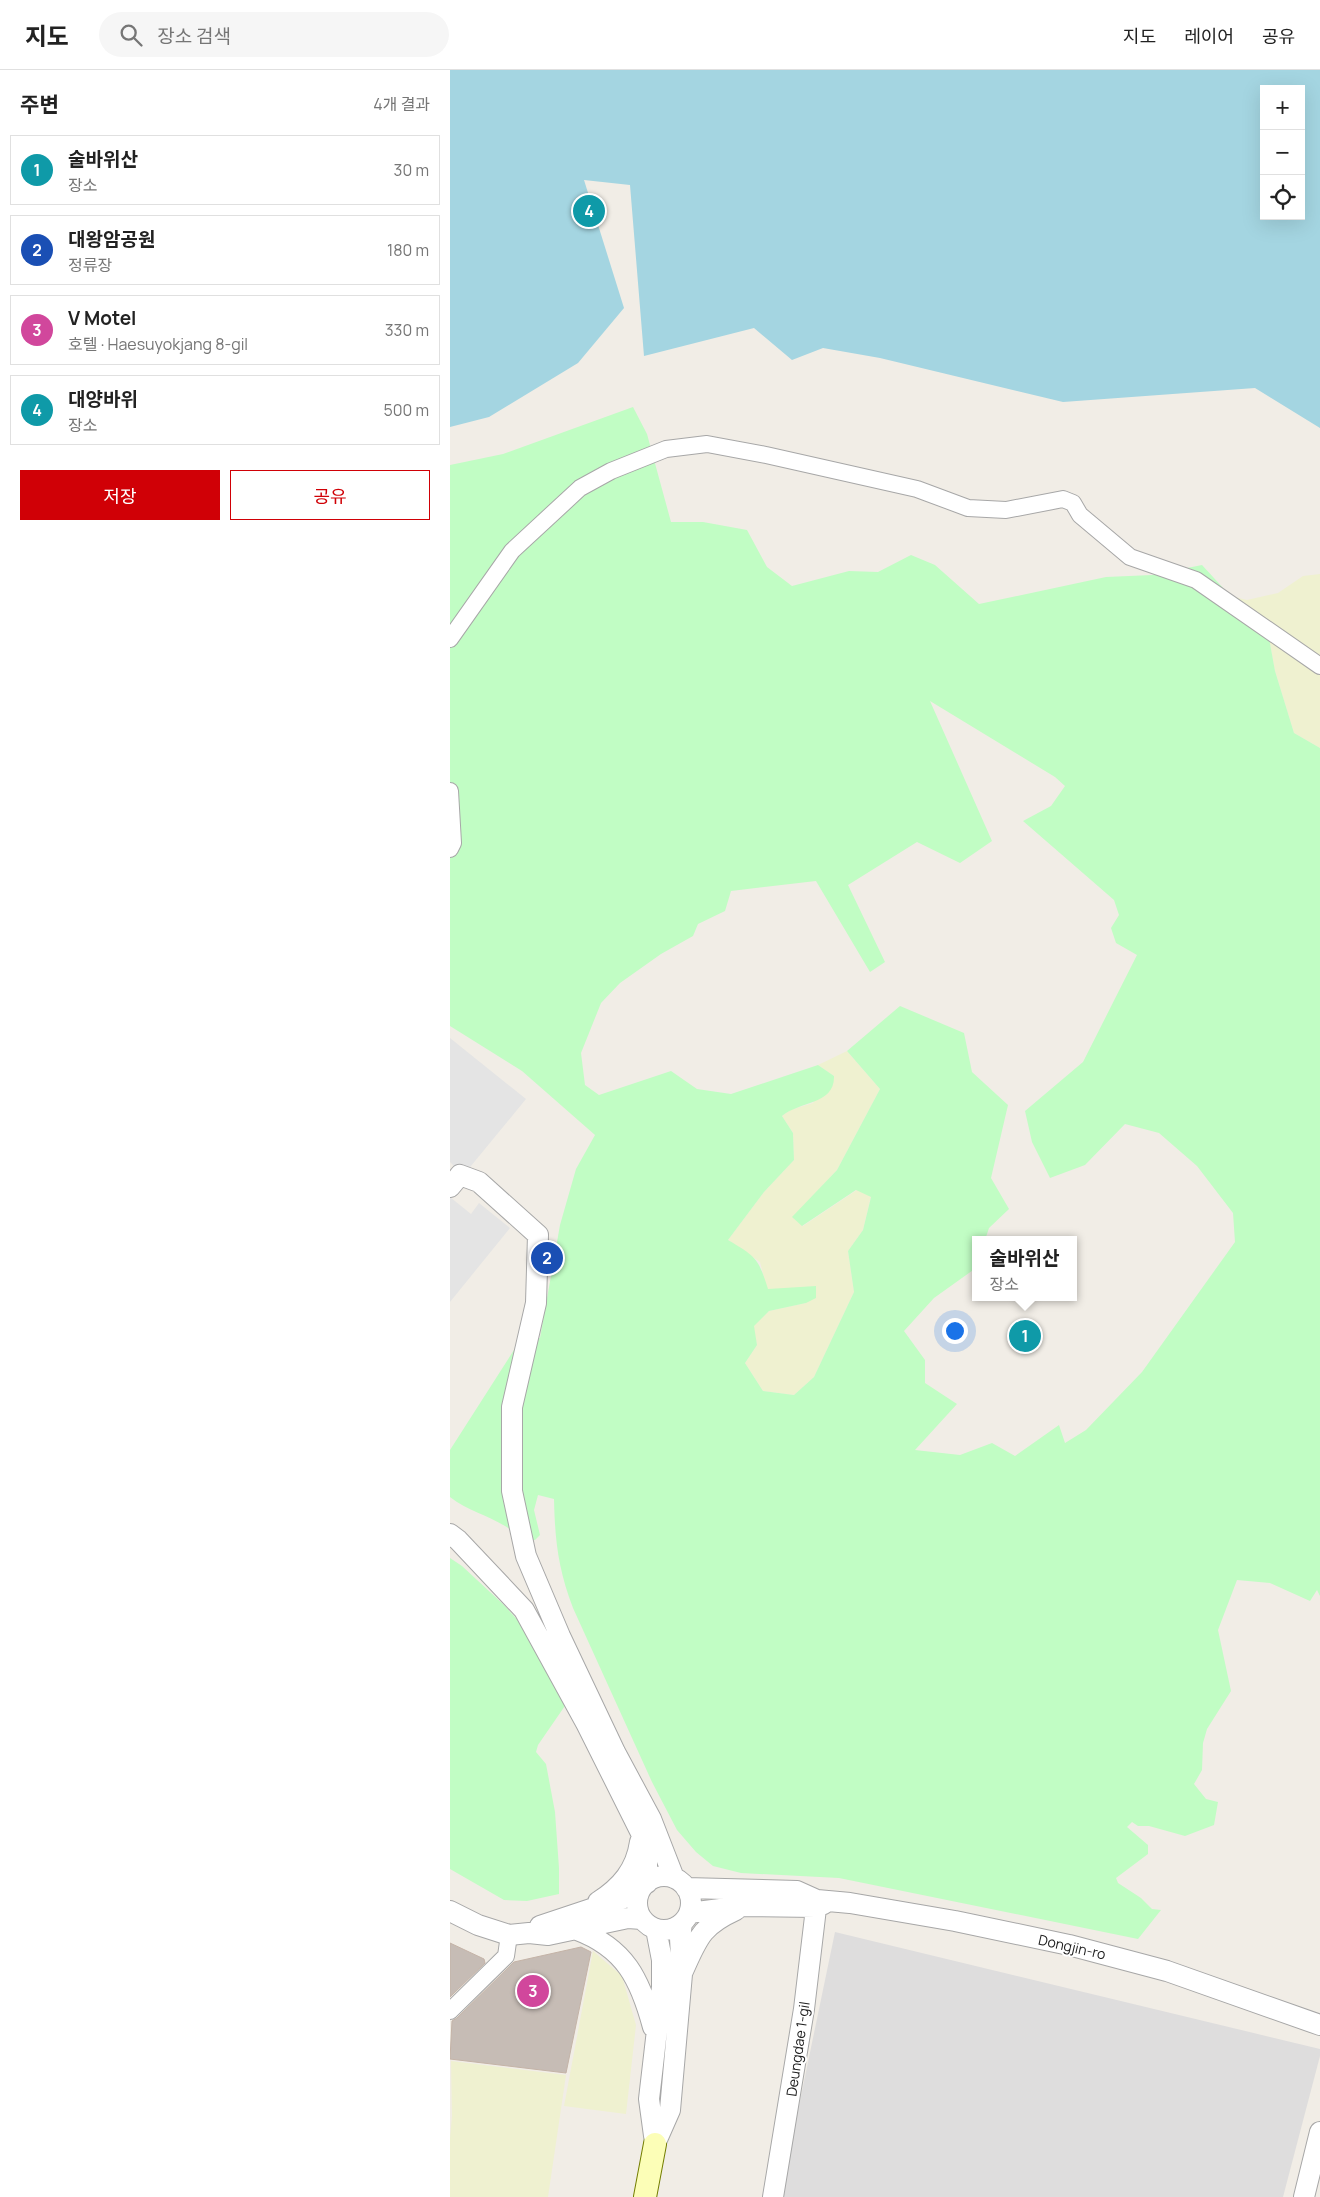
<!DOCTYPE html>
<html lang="ko">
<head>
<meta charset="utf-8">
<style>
	:root { --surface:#fff; --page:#f6f6f6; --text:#222; --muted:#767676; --line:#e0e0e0; --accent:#d00006 }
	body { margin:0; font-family:Manrope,"Noto Sans KR",sans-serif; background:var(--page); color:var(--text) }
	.controls { position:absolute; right:15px; top:15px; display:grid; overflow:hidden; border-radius:0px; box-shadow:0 5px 20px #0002 }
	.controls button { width:45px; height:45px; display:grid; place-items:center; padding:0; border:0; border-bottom:1px solid var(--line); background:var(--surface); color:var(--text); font:25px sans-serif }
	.you { position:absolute; left:504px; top:1260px; width:18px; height:18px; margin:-12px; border:4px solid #fff; border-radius:50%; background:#1a73e8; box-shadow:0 0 0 8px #1a73e833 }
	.badge { display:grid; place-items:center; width:32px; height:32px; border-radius:50%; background:var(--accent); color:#fff; font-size:16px; font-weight:700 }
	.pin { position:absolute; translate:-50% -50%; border:2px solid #fff; box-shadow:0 1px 5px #0006 }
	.popup { position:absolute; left:522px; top:1166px; width:105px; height:65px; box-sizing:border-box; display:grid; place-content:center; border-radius:0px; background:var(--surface); filter:drop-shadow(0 1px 4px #0005); font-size:16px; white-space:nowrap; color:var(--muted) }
	.popup b { font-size:19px; color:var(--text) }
	.popup::after { content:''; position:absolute; left:50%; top:100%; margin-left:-10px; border:10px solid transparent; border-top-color:var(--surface) }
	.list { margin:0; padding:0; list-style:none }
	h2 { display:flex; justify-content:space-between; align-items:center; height:65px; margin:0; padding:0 20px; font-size:21px }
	h2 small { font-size:16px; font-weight:400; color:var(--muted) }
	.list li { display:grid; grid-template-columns:32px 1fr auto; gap:15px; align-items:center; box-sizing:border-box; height:70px; margin:0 10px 10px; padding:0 10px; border:1px solid var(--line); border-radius:0px }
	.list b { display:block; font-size:19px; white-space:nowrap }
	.list p { margin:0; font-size:16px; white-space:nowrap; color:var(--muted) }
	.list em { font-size:16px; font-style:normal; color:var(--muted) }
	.actions { display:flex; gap:10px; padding:15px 20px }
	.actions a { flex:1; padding:11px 0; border:1px solid var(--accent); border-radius:0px; text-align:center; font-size:18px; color:var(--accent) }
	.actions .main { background:var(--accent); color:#fff }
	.icon { flex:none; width:28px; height:28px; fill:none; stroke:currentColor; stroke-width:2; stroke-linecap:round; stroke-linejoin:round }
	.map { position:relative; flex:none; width:870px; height:2127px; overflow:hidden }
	header { display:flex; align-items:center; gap:30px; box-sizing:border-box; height:70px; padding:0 25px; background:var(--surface); border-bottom:1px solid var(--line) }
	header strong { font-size:24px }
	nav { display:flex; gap:28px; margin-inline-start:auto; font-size:18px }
	.search { width:350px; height:45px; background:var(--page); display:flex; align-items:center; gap:12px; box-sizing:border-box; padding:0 18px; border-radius:28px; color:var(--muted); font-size:19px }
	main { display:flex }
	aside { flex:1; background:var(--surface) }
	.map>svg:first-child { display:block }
	.residential { fill:#dedddd }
	.farmland { fill:#eff1d0 }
	.park { fill:#c1fdc4; fill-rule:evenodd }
	.parking { fill:#e4e4e4 }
	.water { fill:#a4d5e1; fill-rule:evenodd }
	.building { fill:#c6bcb5; stroke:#c4b3a7 }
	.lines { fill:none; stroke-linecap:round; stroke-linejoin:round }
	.minor-casing { stroke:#a7a7a7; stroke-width:18 }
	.tertiary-casing { stroke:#a7a7a7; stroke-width:22 }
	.secondary-casing { stroke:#747e00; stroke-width:24 }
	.minor { stroke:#fff; stroke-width:16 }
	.tertiary { stroke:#fff; stroke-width:20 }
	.secondary { stroke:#fcfeb7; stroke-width:22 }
	.labels { text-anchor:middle; stroke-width:4; stroke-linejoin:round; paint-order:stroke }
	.street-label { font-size:14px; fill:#202020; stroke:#fff }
</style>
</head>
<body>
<header>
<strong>지도</strong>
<div class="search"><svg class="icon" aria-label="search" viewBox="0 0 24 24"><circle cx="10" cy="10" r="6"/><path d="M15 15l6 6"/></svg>장소 검색</div>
<nav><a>지도</a><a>레이어</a><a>공유</a></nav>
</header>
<main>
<aside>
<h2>주변<small>4개 결과</small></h2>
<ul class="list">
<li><span class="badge" style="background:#0f9aa8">1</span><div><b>술바위산</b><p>장소</p></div><em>30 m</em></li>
<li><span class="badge" style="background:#1a4fb4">2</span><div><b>대왕암공원</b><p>정류장</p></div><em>180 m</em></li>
<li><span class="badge" style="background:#d1479c">3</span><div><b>V Motel</b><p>호텔 · Haesuyokjang 8-gil</p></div><em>330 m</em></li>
<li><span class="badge" style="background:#0f9aa8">4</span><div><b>대양바위</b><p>장소</p></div><em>500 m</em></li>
</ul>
<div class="actions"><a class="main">저장</a><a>공유</a></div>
</aside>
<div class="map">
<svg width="870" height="2127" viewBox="0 0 870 2127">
	<rect width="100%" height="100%" fill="#f1ede6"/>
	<path class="residential" d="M385,1862L870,1979V1986L833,2127H330Z"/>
	<path class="farmland" d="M870,504V678L844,663L825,601L819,568L781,526L797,530L828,523L853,506Z
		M397,981L430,1019L387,1100L343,1147L353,1156L407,1120L421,1126L413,1160L398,1181L404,1222L364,1307L344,1325L313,1321L295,1293L307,1275L303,1256L319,1241L356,1233L317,1219L310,1192L278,1170L314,1122L344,1090L343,1063L332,1046L340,1040L363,1033L384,1006L368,995Z
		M143,1881L172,1906L186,1955L176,2044L114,2036Z
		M1,1991L116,2005L98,2127H0V2068L2,2046Z"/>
	<path class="park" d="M183,337L197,364L221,452H253L297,460L317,497L342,516L399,501L428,502L461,485L485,495L529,534L656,507L702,505L752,495L819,568L825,601L844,663L870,678V1526L867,1520L860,1531L820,1513L787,1510L768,1560L781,1621L757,1659L753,1673L752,1700L744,1714L756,1729L768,1732L764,1755L735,1766L699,1756H688L682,1752L677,1757L698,1775V1784L666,1808L668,1813L691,1828L702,1839L711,1840L688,1869L389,1808L291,1803L263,1796L246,1782L227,1760L202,1712L123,1538C108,1498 105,1471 104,1429L88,1425L84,1440L90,1465L85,1470H72C51,1447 23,1445 0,1427V1380L71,1269L90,1268L110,1155L126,1099L145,1065L72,1001L0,956V395L53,384ZM480,631L605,707L615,716L601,736L573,751L664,830L669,845L661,858L666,873L687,885L633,992L575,1041L582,1072L600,1108L635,1095L675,1054L709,1063L747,1096L783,1143L785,1172L692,1302L636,1360L615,1373L609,1355L565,1386L542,1373L510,1385L465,1380L507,1334L475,1313V1290L454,1261L484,1228L526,1198V1170H535L539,1158L559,1139L541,1108L558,1035L522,1002L514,963L450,936L397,981L430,1019L387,1100L342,1147L352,1156L406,1120L421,1127L413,1160L398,1181L404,1222L364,1307L344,1325L313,1321L295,1293L307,1275L304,1256L319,1241L356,1233L366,1228V1216L318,1219C308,1187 306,1187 278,1170L314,1122L344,1090L343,1063L332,1046C349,1031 385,1035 384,1006L368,995L281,1024L247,1019L221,1001L149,1025L135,1015L131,983L151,933L170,913L211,884L243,866L248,854L275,841L281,821L366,811L420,902L435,892L398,815L467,772L510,793L542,771Z
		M0,1488L12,1496L54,1535L93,1578L119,1630L88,1675L86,1682L96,1694L105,1742L109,1798V1824L77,1831L54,1830L0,1799Z"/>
	<path class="parking" d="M0,968L76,1029L16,1102L9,1101L0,1092Z
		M0,1127L21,1144L29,1133L60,1158L0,1232Z"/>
	<path class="water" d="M0,0H870V358L805,318L613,332L430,288L373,278L342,290L304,258L194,286L180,115L134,110L174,238L128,293L39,347L0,357ZM814,19H851V146H814Z"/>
	<path class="building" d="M0,1873L34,1889L35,1893L0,1927Z
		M131,1877L141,1882L116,2003L0,1989L2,1951L7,1948L64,1892Z"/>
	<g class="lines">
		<defs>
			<path id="minor" d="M0,569L62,481L130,418L161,401L216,379L257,374L316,385L467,419L518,438L556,440L613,429L623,433L630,445L680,487L746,510L870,596
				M0,721L3,773L0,779
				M0,1941L56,1886L59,1865"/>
			<path id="tertiary" d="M0,1117L10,1105L29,1112L88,1165L86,1233L62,1337V1421L76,1486L110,1566L165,1682L201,1749L224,1808
				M0,1464L8,1470L74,1540L137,1655L191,1763L197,1788V1813
				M187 1833a27 27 0 1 1 54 0a27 27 0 1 1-54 0Z
				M236,1818L347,1821L367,1830L400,1833L505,1851L619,1875L717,1901L870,1955
				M148,1832C171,1817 186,1800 190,1772
				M0,1841L28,1855L59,1865L79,1863L98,1865L178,1848L192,1849
				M239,1843L294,1836L366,1837L374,1834
				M90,1856L189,1823
				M127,1860C175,1878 190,1909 203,1957
				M233,1901C248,1868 251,1856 286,1840
				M205,2073L199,2029L212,1917V1890L206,1859
				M205,2074L220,2040L232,1904L230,1868L232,1853
				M323,2127L354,1939L367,1830
				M854,2127L870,2062"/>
			<path id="secondary" d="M195,2127L205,2074"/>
		</defs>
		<use href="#minor" class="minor-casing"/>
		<use href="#tertiary" class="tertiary-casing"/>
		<use href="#secondary" class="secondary-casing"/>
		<use href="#minor" class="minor"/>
		<use href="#tertiary" class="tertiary"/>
		<use href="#secondary" class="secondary"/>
	</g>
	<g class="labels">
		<g class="street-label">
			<text transform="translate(622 1877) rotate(13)" y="5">Dongjin-ro</text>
			<text transform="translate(348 1979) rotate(-82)" y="5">Deungdae 1-gil</text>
		</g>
	</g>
</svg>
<div class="controls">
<button>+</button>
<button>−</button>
<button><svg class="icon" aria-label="locate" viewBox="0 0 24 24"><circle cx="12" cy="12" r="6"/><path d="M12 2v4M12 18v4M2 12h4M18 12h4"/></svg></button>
</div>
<div class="you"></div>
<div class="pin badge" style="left:575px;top:1266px;background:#0f9aa8">1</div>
<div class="popup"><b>술바위산</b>장소</div>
<div class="pin badge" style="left:97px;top:1188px;background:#1a4fb4">2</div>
<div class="pin badge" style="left:83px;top:1921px;background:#d1479c">3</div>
<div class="pin badge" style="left:139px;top:141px;background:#0f9aa8">4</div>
</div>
</main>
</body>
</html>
